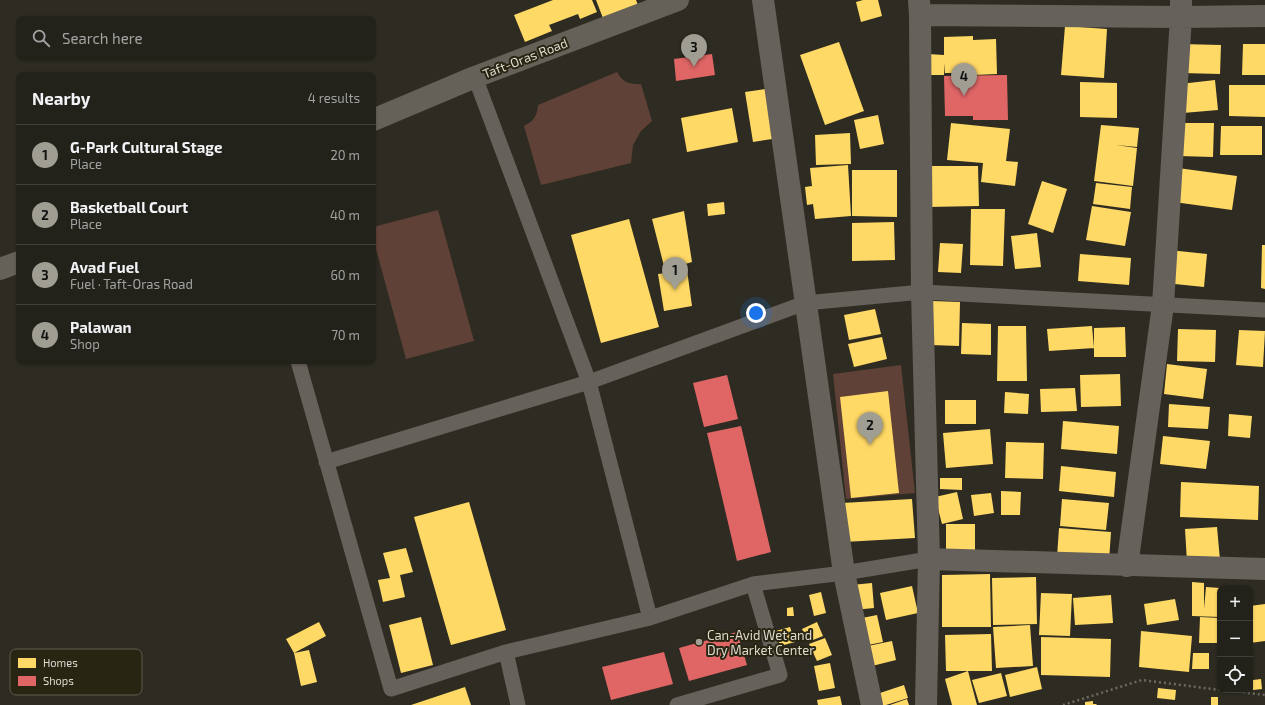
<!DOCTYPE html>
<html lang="en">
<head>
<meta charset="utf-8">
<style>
	:root { --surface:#22211a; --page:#2e2e27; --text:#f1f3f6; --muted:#a2a3a2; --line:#3f3e39; --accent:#a09e93 }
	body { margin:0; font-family:"Exo 2",sans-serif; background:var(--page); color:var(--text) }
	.controls { position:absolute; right:12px; bottom:12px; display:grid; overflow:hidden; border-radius:8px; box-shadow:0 1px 3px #0004 }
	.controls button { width:36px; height:36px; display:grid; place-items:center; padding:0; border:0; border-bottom:1px solid var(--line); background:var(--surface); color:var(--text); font:20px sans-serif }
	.you { position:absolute; left:756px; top:313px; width:14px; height:14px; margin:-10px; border:3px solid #fff; border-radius:50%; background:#1a73e8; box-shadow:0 0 0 6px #1a73e833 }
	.badge { display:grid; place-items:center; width:26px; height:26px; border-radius:50%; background:var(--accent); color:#111; font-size:13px; font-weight:700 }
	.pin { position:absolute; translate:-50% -33px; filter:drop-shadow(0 1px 2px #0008) }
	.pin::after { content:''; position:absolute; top:21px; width:14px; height:12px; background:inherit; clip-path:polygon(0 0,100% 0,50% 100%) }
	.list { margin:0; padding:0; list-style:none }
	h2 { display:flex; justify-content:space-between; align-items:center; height:52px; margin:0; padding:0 16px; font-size:17px }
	h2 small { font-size:13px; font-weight:400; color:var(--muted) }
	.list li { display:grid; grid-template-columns:26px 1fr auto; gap:12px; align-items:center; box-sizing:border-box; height:60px; padding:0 16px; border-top:1px solid var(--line) }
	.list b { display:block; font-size:15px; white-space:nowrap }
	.list p { margin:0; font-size:13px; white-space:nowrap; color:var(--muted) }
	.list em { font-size:13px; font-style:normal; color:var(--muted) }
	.icon { flex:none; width:22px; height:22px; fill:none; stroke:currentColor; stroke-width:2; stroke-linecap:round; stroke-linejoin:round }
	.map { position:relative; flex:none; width:1265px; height:705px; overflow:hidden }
	.search { position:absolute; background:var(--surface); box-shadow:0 1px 3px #0004; left:16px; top:16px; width:360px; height:44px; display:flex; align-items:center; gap:10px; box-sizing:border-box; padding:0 14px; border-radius:8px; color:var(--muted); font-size:15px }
	.panel { position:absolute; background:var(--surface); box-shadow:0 1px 3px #0004; left:16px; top:72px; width:360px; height:292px; border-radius:8px }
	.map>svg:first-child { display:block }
	.green { fill:#5f4137 }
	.homes { fill:#ffd966 }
	.shops { fill:#e06666 }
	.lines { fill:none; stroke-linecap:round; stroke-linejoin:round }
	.path { stroke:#6d6963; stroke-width:2.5; stroke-dasharray:2 3; stroke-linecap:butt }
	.lane { stroke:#66615b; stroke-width:15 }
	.street { stroke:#66615b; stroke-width:22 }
	.primary { stroke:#666158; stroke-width:22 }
	.poi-dot { fill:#a09e93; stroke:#292513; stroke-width:1.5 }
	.labels { text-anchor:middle; stroke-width:4; stroke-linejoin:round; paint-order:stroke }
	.street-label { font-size:13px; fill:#dedbd0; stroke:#292513 }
	.poi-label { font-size:13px; fill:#dedbd0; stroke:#292513; text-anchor:start }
	.key { fill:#292513; stroke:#5f5c4c; stroke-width:1 }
	.key-label { font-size:11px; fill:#dedbd0 }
</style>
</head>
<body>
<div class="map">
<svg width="1265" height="705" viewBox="0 0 1265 705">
	<rect width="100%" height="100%" fill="#2e2c22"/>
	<path class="green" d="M617,72C623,83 629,84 641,84L652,121L641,131L633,145L631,163L541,185L524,126C534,121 537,116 538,105Z
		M438,210L474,341L406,359L373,238V227Z
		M901,365L915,493L846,499L833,374Z"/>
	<path class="homes" d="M553,0H592L597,12L580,19L578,14L549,25L552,31L525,42L514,15Z
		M596,0H636L641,13L606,26Z
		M863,0H878L882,16L861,22L856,2Z
		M1065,26L1107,29L1104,78L1061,75Z
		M973,36V40L996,39L997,74L973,75V73H945V63L944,75H928V54L944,55V37Z
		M839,42L864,111L825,125L800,55Z
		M1181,44L1221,45L1220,74L1181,73Z
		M1243,44H1265V75H1242Z
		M1215,80L1218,110L1183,113L1180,84Z
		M1080,82L1117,83V118L1080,117Z
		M1229,85H1265V117L1229,116Z
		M772,88L779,138L753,142L745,92Z
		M732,108L738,142L687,152L681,118Z
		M878,115L884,144L860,149L854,120Z
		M951,123L1010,129L1006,161L1018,162L1015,186L981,182L983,163L947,160Z
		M1179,123H1214L1213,157L1179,156Z
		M1101,125L1139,128L1137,147L1116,145L1137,148L1133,186L1094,181Z
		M1221,126H1262V155H1220Z
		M850,133L851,164L816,165L815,135Z
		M848,165L851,216L815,219L813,204L807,205L805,187L812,186L810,168Z
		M927,166H978L979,206L928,207Z
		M1178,168L1237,176L1232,210L1174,202Z
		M852,170H897V217L852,216Z
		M1042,181L1067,189L1053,233L1028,224Z
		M1096,183L1132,187L1130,209L1093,204Z
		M724,202L725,214L708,216L707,204Z
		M1092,206L1131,212L1125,246L1086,240Z
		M971,209H1005L1003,266L970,265Z
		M684,211L692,262L665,270L652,219Z
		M629,219L659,327L601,343L571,235Z
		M894,222L895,260L852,261V223Z
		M1037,233L1041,267L1015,269L1011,236Z
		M940,243L963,244L961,273L938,272Z
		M1262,245H1265V289L1261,288Z
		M1169,250L1207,254L1204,287L1165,283Z
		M1080,254L1131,258L1129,285L1078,281Z
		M687,270L692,306L664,311L658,274Z
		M932,301L960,302L959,346L931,345Z
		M875,309L881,334L849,340L844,315Z
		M962,323L991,324V355L961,354Z
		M998,326H1026L1027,381H997Z
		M1092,326L1094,348L1049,351L1047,329Z
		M1125,327L1126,357H1094V328Z
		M1178,329L1216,330L1215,362L1177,361Z
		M1239,330L1265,331L1263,367L1236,365Z
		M882,337L887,359L854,367L848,344Z
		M1167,364L1207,369L1203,399L1164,394Z
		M1120,374L1121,406L1081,407L1080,375Z
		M1075,388L1077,411L1041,412L1040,389Z
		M888,391L899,493L851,498L840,397Z
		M1005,392L1029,394L1028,414L1004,413Z
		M945,400H976V424H945Z
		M1169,404L1210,407L1208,429L1168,427Z
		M1229,414L1252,416L1250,438L1228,436Z
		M1063,421L1119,426L1117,454L1061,449Z
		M990,429L993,464L946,468L943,433Z
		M1163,436L1210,441L1206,469L1160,464Z
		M1006,442L1044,443L1043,479L1005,478Z
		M1061,466L1116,472L1114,497L1059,491Z
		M940,478H962V490L940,489Z
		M1181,482L1259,486L1258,520L1180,517Z
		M1001,491L1021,492L1020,515H1001Z
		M957,492L963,519L942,524L935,497Z
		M991,493L994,513L974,516L971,495Z
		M912,499L915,538L844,542L842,503Z
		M1062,499L1109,503L1106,530L1060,526Z
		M469,502L506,630L451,645L414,517Z
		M946,524H975V556H946Z
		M1217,527L1220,560L1187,562L1185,529Z
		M1059,528L1111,532L1109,561L1057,557Z
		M406,548L413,572L400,575L405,597L383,602L378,580L390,578L383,553Z
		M990,574L991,627H942V575Z
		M1036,577L1037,624L993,625L992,578Z
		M1192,582L1204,583V609L1206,587L1220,588V617L1192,616Z
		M872,583L874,608L854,610L851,585Z
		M912,586L918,613L886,620L880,593Z
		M821,592L826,613L814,616L809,595Z
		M1041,593L1072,594L1070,636L1039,635Z
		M1111,595L1113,623L1075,625L1073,598Z
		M1175,599L1179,620L1147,625L1144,604Z
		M1265,604V641L1250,643V606Z
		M793,607L794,616H787V608Z
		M877,615L883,642L863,646L857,619Z
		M421,617L433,665L401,673L389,625Z
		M1200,617L1220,618V643H1199Z
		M319,622L326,636L294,653L286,639Z
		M817,622L823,636L808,642L802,629Z
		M1030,625L1033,666L996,668L993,627Z
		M790,627L795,642L780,646L776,631Z
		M1141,631L1192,636L1189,672L1139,667Z
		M991,634L992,671H946L945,635Z
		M1041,637L1111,639L1110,677L1041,675Z
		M825,638L832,655L817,661L809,644Z
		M892,641L896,660L868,667L863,647Z
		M309,650L317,682L301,686L294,653Z
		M1193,653H1209V669H1192Z
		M830,663L835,688L819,691L814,666Z
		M1037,667L1042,689L1010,697L1005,675Z
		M968,671L977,705H952L945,679Z
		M1001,673L1007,696L979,703L972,680Z
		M1261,679L1262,689L1253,690V680Z
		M904,685L908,698L886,705H880L877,694Z
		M465,687L471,705H411Z
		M1158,688L1176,690L1175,700L1157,698Z
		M840,696L842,705H818L817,700Z
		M1211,697H1218V705H1211Z
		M907,699L909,705H890Z
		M1093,701V704H1097L1096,705H1085V702Z"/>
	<path class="shops" d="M712,54L715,75L676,81L674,59Z
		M1007,75L1008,120H973V116H945L944,76Z
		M727,375L738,419L704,427L693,383Z
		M741,426L771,552L737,561L707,433Z
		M737,632L747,665L689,681L679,648Z
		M664,652L673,684L611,700L602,667Z"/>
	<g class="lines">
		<path class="path" d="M1223,690L1265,695
			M1063,705L1142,680L1220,690"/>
		<path class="lane" d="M475,77L589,382L650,618
			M298,361L391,689L506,652L650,618L753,584L844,573L929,559
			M326,462L589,382L805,303L922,292L1265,310
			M506,652L518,705
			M677,705L780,675L753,584"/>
		<path class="street" d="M763,0L844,573L872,705
			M919,0L920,15L922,292L929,559L926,705
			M920,15L1181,17L1265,16
			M929,559L1265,569
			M1127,566L1163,305L1181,17V0"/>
		<path class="primary" d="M373,120L475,77L678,0
			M0,269L19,262"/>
	</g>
	<circle class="poi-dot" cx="699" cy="642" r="4"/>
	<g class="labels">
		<g class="street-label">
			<text transform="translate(525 58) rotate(-21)" y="5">Taft-Oras Road</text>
		</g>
		<g class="poi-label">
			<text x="707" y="640">Can-Avid Wet and<tspan x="707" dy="15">Dry Market Center</tspan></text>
		</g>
	</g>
	<rect x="10" y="649" width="132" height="46" rx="6" class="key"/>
	<rect x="18" y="658" width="18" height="10" fill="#ffd966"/>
	<rect x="18" y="676" width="18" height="10" fill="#e06666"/>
	<g class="key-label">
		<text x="43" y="667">Homes</text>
		<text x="43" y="685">Shops</text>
	</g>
</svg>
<div class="controls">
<button>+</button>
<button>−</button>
<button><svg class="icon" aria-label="locate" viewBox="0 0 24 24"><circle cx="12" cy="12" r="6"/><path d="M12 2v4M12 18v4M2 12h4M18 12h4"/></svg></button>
</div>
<div class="you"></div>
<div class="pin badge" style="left:675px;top:290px">1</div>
<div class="pin badge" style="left:870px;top:445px">2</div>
<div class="pin badge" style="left:694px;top:67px">3</div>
<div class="pin badge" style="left:964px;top:96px">4</div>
<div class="search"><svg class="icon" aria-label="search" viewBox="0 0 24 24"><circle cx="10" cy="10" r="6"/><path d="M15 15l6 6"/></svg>Search here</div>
<section class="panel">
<h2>Nearby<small>4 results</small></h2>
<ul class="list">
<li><span class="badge">1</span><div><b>G-Park Cultural Stage</b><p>Place</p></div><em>20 m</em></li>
<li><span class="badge">2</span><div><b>Basketball Court</b><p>Place</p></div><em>40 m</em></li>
<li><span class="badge">3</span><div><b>Avad Fuel</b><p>Fuel · Taft-Oras Road</p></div><em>60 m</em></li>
<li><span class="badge">4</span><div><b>Palawan</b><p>Shop</p></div><em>70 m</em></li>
</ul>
</section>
</div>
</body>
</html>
